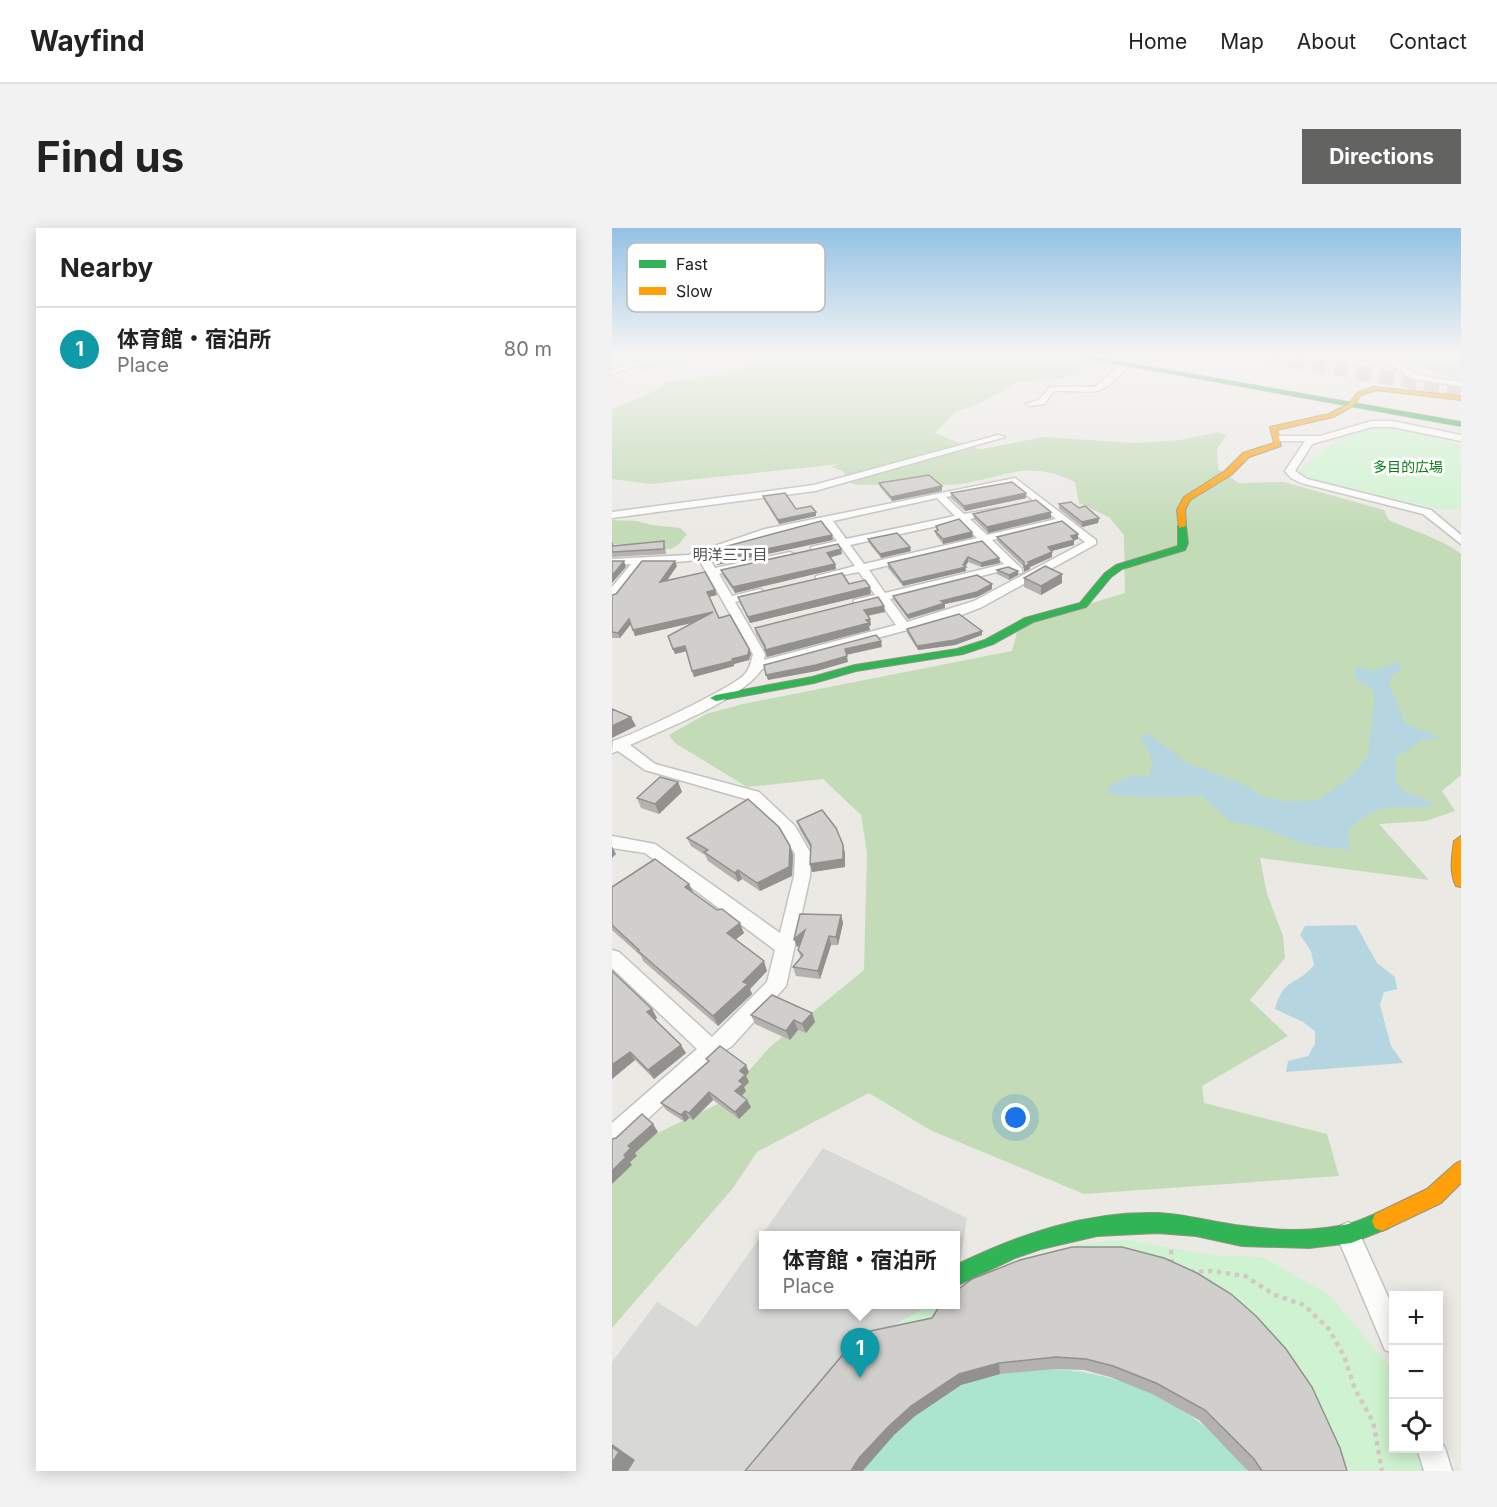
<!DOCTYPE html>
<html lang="en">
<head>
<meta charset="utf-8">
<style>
	:root { --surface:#fff; --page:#f2f2f2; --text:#222; --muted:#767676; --line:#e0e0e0; --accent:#636361 }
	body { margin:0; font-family:Inter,"Noto Sans JP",sans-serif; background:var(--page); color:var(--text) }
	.controls { position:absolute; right:18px; bottom:18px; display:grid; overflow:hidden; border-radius:0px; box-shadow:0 3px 15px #0003 }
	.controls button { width:54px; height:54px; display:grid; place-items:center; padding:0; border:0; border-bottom:2px solid var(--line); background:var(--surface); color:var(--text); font:30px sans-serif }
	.you { position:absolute; left:404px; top:890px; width:21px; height:21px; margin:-15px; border:4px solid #fff; border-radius:50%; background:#1a73e8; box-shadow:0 0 0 9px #1a73e833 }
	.badge { display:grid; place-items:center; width:39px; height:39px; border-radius:50%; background:var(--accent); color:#fff; font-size:20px; font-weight:700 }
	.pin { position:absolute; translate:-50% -50px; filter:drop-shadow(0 2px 3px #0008) }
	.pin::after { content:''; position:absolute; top:32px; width:21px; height:18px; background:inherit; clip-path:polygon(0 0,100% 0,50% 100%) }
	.popup { position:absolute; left:147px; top:1003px; width:201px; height:78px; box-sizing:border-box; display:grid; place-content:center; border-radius:0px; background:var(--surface); filter:drop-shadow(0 2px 4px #0005); font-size:20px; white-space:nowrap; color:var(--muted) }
	.popup b { font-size:22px; color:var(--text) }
	.popup::after { content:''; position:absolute; left:50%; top:100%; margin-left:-12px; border:12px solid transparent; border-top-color:var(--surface) }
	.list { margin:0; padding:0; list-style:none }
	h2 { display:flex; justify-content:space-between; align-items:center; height:78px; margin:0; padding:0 24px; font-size:26px }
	h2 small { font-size:20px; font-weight:400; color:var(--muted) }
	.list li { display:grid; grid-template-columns:39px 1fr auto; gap:18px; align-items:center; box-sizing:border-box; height:84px; padding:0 24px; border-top:2px solid var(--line) }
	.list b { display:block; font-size:22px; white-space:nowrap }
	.list p { margin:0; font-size:20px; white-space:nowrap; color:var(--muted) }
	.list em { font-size:20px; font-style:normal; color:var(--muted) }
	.icon { flex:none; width:33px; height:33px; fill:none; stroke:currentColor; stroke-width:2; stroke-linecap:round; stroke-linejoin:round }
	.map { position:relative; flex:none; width:849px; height:1243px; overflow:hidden; border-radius:0px }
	header { display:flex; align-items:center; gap:36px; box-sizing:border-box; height:84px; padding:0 30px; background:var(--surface); border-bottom:2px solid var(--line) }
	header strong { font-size:28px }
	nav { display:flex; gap:33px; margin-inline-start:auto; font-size:21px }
	.intro { display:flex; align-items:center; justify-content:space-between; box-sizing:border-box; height:144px; padding:0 36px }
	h1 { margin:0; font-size:42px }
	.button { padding:15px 27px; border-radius:0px; background:var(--accent); color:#fff; font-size:21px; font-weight:700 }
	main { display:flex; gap:36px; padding:0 36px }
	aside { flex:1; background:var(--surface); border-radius:0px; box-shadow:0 3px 15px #0003 }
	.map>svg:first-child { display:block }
	.forest { fill:#c3dbb7 }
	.park { fill:#cff3d0 }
	.pitch { fill:#ace5ce }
	.parking { fill:#d8d8d6 }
	.water { fill:#b5d6e0 }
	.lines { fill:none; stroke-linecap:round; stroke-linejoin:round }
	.highway-tunnel { stroke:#c1c0bc; stroke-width:15; stroke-dasharray:15 8; stroke-linecap:butt }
	.street-casing { stroke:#c2c2c0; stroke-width:3 }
	.fast-casing { stroke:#92947c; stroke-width:2 }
	.slow-casing { stroke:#92947c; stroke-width:2 }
	.path-far1 { stroke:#d6c7c3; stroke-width:1.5; stroke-dasharray:1.5 1.5; stroke-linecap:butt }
	.path { stroke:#d6c7c3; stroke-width:4.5; stroke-dasharray:4.5 4.5; stroke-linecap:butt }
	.street { fill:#fcfcfb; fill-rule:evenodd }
	.fast { fill:#30b455; fill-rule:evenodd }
	.slow { fill:#ff9f0a; fill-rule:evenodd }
	.wall { fill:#b4b2af }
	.shaded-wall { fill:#92918e }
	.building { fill:#d1cfcb; stroke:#92918e; stroke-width:1.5 }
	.labels { text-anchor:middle; stroke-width:6; stroke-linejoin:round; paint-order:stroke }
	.far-park-label { font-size:14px; fill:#067d12; stroke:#fff }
	.far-neighbourhood-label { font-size:15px; fill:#4e4e4e; stroke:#fff }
	.key { fill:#fff; stroke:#bbb; stroke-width:1.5 }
	.key-label { font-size:16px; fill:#1b1b1b }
</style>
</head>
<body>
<header>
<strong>Wayfind</strong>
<nav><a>Home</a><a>Map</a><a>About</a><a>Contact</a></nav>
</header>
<div class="intro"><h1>Find us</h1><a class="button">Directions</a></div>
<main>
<aside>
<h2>Nearby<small></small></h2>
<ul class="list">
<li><span class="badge" style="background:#0f9aa8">1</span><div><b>体育館・宿泊所</b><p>Place</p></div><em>80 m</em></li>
</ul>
</aside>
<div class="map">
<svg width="849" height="1243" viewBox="0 0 849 1243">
	<rect width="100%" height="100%" fill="#eae9e4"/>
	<path class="forest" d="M7,128H104L33,143L27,142Z
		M156,128H406L469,138L473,142L464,147L443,151L407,154L362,178L344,183L323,205L354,218L370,221L432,209L521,215L568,212L606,204L615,207L605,221L606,241L627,255L672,254L772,282L777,292C798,302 833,312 849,326V547L830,563L843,583L814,593L767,596L817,652L648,630L655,666L671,708L673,730L638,772L676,808L590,858L592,875L715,906L727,948L472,966L318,902L257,865L145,924L121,960L0,1100V955L25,915L108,875L158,819L252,742L255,625L249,587L211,551L135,559L63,515L57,507L94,486L131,476L400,423L407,397L513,365L512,307L497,289L467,275L463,254C413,230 395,250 347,256C314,259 279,256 245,257L239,255L231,243L219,239L227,236L38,256L0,251V181L39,165L54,155L123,144Z
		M849,128V152L803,137L788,130Z
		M0,292L24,293L40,297L68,300L75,306L66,317L59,321L0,316Z"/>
	<path class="park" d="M762,199L803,205L849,217V279L843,281H828L701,251L689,245L687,241L725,213Z
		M514,1012L606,1028L650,1029L716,1066L781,1142L782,1220L806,1221L811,1243H721L691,1170L307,1106L291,1109L282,1097L318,1077L344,1076L466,1016Z"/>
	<path class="pitch" d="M443,1141C518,1145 591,1183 636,1243H251C271,1211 315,1175 348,1158C375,1145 414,1142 443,1141Z"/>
	<path class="parking" d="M211,920L355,990L344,1062V1008H152V1076L318,1077L282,1097L255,1117L150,1243H16L22,1232L0,1216V1134L45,1074L85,1099Z"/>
	<path class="water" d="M789,433L788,442L778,449V458L793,495L829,510L811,512L784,529V554L792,563L819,574L820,578C807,580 795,578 782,579C765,581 746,590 736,603L738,622L696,617L647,599L618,593L590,568L530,569L496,566V559L518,548H537C543,533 538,522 528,511L535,505L576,535L629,555L649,567L674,574L707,572L740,547L756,528L763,469L760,460L744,453L742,439L761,443Z
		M744,697L765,735L783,749L785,761L772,764L768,777L779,818L791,835L674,844L676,833L696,828L703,816V803L691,794L663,781C672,748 684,759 702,737L699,723L688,707L693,698Z"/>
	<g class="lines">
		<path class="highway-tunnel" d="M654,128L849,162"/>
		<defs>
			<path id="street" d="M45,128H57L0,146V142Z
				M543,128H561L533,134L529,132Z
				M765,128H774L805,147L849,154V158L800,151Z
				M509,137L516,139C484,174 481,161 441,163L433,176L418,178L414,176L427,172L438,159H483Z
				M760,193H780L849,207V213L780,199H760L700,216L683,243L695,251L819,282L849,307V316L811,286L689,255L679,250L673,243L693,213H666L663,212V208H708Z
				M386,207L393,209L203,263L0,290V284L202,257Z
				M403,250L484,312V316L370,379L347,388L150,441C128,473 54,500 18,517L43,536L147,564L183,598L199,626L198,648L174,758L120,818L106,827L8,916L0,919V895L85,821L0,740V722L7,724L100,809L155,754L163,722L33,625L0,620V608L43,616L168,705L182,648L183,626L171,606L137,572L33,542L6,523L0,525L1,513C21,507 118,461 132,447C138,441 139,434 141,426L89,335L95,332L99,333L103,340L178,324L184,327L178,330L107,346L120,368L148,361L154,365L152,367L123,374L153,426L152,432L284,397L267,373L242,378V372L263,367L247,344L204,352V348L243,338L229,319L199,323V319L225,313L211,295L156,307L77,333L31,336L4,370L0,371V359L19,336L0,337V331L76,327L153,301ZM401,256L444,291L375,307L358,291L387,284V280L352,286L334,269ZM325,270L343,288L234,311L221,293ZM348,293L365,310L252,336L238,317ZM450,296L473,314L362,373L295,394L278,371L397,341L402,345H410V341L380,312ZM370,315L392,336L273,365L257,342Z
				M736,994L744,998L782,1082V1126L773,1122L724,1006L728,998Z
				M826,1209L833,1220L840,1243H812L805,1220H826Z"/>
			<path id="fast" d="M463,128H476L849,194V198Z
				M570,295L574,298L576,315L573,322L510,341L499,349L474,379L421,394L381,416L351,426L244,443L202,455L104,473L98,470L104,467L200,449L243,437L345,421L373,412L413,390L468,375L493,345L504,337L566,318V298Z
				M770,983L777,986L780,993L777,1000L739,1015L697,1020L630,1018L584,1008L545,1005L485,1008L429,1021L403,1030L344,1058V1037C408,1006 474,983 545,985C575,986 602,995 631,998C666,1003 706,1004 740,995C750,992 760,987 770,983Z"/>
			<path id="slow" d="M761,159L849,168V172L764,162L749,167L741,178L721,189L665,202L669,218L637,229L619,247L578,272L573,282L574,298L567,300L565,282L572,269L613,243L631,225L662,215L658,199L717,186L737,176L745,165Z
				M849,608V659L844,658C837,644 840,628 842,613Z
				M849,933V955L829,975L770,1003L763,1000L760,993L763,986L815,961L843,936Z"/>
		</defs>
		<use href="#street" class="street-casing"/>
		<use href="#fast" class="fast-casing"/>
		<use href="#slow" class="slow-casing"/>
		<path class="path-far1" d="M0,156L15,152"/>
		<path class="path" d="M559,1022L560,1037
			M578,1044L600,1043L633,1048L663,1067L692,1077L717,1101L732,1128L743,1161L761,1194L770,1243"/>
		<use href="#street" class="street"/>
		<use href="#fast" class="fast"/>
		<use href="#slow" class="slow"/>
	</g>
	<path class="wall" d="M267,255L330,263L280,273L268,259Z
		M339,265L414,270L353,283L339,270Z
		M151,268L184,281L204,284V288L167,296L152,272Z
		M447,276L467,280L487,290L486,295L470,299L447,281Z
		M439,284V290L376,305L362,291L361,286Z
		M324,298L361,309L331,316L324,307L323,303H325Z
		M466,306V311L462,312V317L440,323V329L418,339V341L412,344V339L386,314L385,309Z
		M256,311L299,323L269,330L257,315Z
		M0,313L1,318H53L54,326L0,329Z
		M370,313L387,330L388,335L369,339L356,334L353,338L354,343L291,358L276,340V335Z
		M230,326L219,329L223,336L224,341L123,365L111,348L109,342Z
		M65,338L54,353L105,367L97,369L107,390L137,421L139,426L137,432L122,436V438L82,449L75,423L63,426L56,408L82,394L23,408L19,396L8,410H0V367L4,366Z
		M385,342L406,347L397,352L385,346Z
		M450,346V355L429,367L412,359V350Z
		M237,356L259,366L138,395L128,375L126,369Z
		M380,356V361L365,369L333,376V380L296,391L282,372L281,368Z
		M272,378L273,384L256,388L259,397L257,398L258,402L155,429L153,422L144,406L143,400Z
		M295,401L370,407L343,417L306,422L295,405Z
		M66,554L70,564L47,586L29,580L25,570Z
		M185,593L233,625V639L200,644L198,636L199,621L188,602Z
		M75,610L178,618L181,627L180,648L148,663L130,651L126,654L96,633L93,627L79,618Z
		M77,656L81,664L132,705L123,712L155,743L138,761L140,766L106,798L31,733L29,728L0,702V659Z
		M229,687L231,695L226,717H219L208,751L184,748L181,739L189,730L186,722L188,717L185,719L182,711Z
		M0,743L40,781L45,790L43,792L74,825L42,851L23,832L0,851Z
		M200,785L203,794L194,805L186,802L178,812L143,796L139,787Z
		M94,831L137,844L134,848L137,854L132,859L134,863L130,868L139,879L127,891L101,872L81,892L77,890L73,894L54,882L49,875L96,833Z
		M344,1063L735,1243H636L587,1192L540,1166L498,1149L472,1142L443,1141L388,1146L349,1157L303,1188L282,1207L254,1239L320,1090Z"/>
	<path class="shaded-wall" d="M330,258V263L280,273L279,269Z
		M414,265V270L353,283L352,278Z
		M204,284V288L167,296L166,292Z
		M439,284V290L376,305L375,299Z
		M487,290L486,295L470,299V294Z
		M360,304L361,309L331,316V311Z
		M466,306V311L462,312V317L436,324V319L459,308Z
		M220,307L221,312L105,337L103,332Z
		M298,319L299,323L269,330L268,326Z
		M229,321L230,326L216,330L215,325Z
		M440,324V329L418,339V341L412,344V339L416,334Z
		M356,329V334L353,339L354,343L291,358L290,354L351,337Z
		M387,330L388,335L369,339V335Z
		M12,333L14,339L0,355V348Z
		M63,333L65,338L50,360L48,354Z
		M223,336L224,341L123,365L121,359Z
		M406,343V347L397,352V347Z
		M450,346V355L429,367V358Z
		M380,356V361L365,369L333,376V380L296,391L295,387L329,373Z
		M258,359L259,366L138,395L136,389Z
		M103,362L105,367L96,369L95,364Z
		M272,378L273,384L253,388L252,382Z
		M101,384L102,390L23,408L21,402Z
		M17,391L19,396L8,410L6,405Z
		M258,391L259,397L257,398L258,402L155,429L153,422Z
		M370,403V407L343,417L306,422L305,418Z
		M269,413L270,419L234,427L233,421Z
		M73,418L75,423L63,426L61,421Z
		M137,421L139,426L137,432L122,436V438L82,449L80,443L120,431Z
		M235,428L236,434L205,443L156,452L154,447Z
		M19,489L24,498L0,510V498Z
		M66,554L70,564L47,586L43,576Z
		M231,617L233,625V639L200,644L198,636Z
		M0,618L4,626L0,630Z
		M178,618L181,627L180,648L148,663L145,655Z
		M126,642L130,651L126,654L123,645Z
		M77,656L82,666L73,659Z
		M229,687L231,695L226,717L224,709Z
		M128,695L132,705L119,715L115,705Z
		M193,702L196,710L185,719L182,711Z
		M217,708L219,717L208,751L206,743Z
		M152,733L155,743L138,761L140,766L106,798L101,788L131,754Z
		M40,781L45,790L41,793L35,784Z
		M200,785L203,794L194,805L190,796Z
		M182,792L186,802L178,812L174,803Z
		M69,817L74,825L42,851L36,842Z
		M18,824L23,832L0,851V837Z
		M134,837L137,844L134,848L137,854L132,859L134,863L127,870L123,863L127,853L128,843Z
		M97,864L101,872L81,892L77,885Z
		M135,872L139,879L127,891L123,884Z
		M73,883L77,890L73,894L69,887Z
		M41,896L46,904L23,925L25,928L18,934L20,937L0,956V943L12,927L16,918Z
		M387,1135L388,1146L349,1157L303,1188L282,1207L254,1239L251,1243H239L247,1230L277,1198L299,1178L347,1146Z
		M0,1216L23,1232L16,1243H0Z"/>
	<path class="building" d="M317,247L330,258L279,269L267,255Z
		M400,254L414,265L352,278L339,265Z
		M173,265L184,281L199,278L204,284L166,292L151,268Z
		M424,272L439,284L375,299L361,286Z
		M459,274L467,280L473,278L487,290L470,294L447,276Z
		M347,291L360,304L331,311L323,303L326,302L324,298Z
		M209,293L220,307L103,332L100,327L110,324L108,320Z
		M450,293L466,306L459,308L462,312L436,319L440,324L416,334L418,335L412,339V334L385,309Z
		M285,305L298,319L268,326L256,311Z
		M52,313V321L0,324V315L1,318Z
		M370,313L387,330L369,335L356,329L351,337L354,339L290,354L276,335Z
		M226,316L229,321L215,325L223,336L121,359L109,342Z
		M0,333H12L0,348Z
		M30,333H63L48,354L93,344L103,362L95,364L107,390L118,387L137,421L136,427L120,431L121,433L80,443L73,418L61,421L56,408L101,384L21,402L17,391L6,405L0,404V367L4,366Z
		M433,338L450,346L429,358L412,350Z
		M396,339L406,343L397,347L385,342Z
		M230,345L237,356L253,352L258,359L136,389L126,369Z
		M365,347L380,356L365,364L329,373L333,375L295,387L281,368Z
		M266,369L272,378L252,382L258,391L254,392L257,395L153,422V418L143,400Z
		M347,386L370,403L343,412L305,418L295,401Z
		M264,407L269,413L233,421L235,428L204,437L154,447L152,437Z
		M0,481L19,489L0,498Z
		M48,549L66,554L43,576L25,570Z
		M136,571L167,599L178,618L177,639L145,655L126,642L123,645L92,624L96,622L75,610Z
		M210,582L224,600L231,617V631L198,636L199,617L185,593Z
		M43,631L77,656L73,659L105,682L110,681L128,695L115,705L152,733L131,754L136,756L101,788L26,723L27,722L0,697V659Z
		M188,686L229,687L224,709L217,708L206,743L181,739L191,727L186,722L193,702L182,711Z
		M0,743L40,781L35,784L69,817L36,842L18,824L0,837Z
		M160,767L200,785L190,796L182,792L174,803L139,787Z
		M108,818L134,837L128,843L133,847L127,853L131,856L123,863L135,872L123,884L97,864L77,885L73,883L69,887L49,875L97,833L94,831Z
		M30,886L41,896L16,918L19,920L12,927L14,929L0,943V911L4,910Z
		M460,1019H510L552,1030L585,1045L619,1066L644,1088L674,1121L700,1159L728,1220L735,1243H650L642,1231L593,1182L544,1155L501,1138L474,1131L444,1129L387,1135L347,1146L299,1178L277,1198L247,1230L239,1243H133L249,1105L320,1090L328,1077H344V1063L360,1051L408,1032Z
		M0,1219L7,1224L0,1235Z"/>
	<linearGradient id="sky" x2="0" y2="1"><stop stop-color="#93c2e5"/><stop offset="0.42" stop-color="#f6f5f3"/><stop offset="1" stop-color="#f6f5f3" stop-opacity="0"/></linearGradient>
	<rect width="849" height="302" fill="url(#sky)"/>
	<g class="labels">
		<g class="far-park-label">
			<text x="796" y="244">多目的広場</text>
		</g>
		<g class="far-neighbourhood-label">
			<text x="118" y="332">明洋三丁目</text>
		</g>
	</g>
	<rect x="15" y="15" width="198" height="69" rx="9" class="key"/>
	<rect x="27" y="32" width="27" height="8" fill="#30b455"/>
	<rect x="27" y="59" width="27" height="8" fill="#ff9f0a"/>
	<g class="key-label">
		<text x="64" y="42">Fast</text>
		<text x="64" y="69">Slow</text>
	</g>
</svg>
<div class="controls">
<button>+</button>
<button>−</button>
<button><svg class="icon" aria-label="locate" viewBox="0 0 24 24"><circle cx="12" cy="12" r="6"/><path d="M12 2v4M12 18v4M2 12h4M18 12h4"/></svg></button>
</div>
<div class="you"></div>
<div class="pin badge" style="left:248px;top:1150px;background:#0f9aa8">1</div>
<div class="popup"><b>体育館・宿泊所</b>Place</div>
</div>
</main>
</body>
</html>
